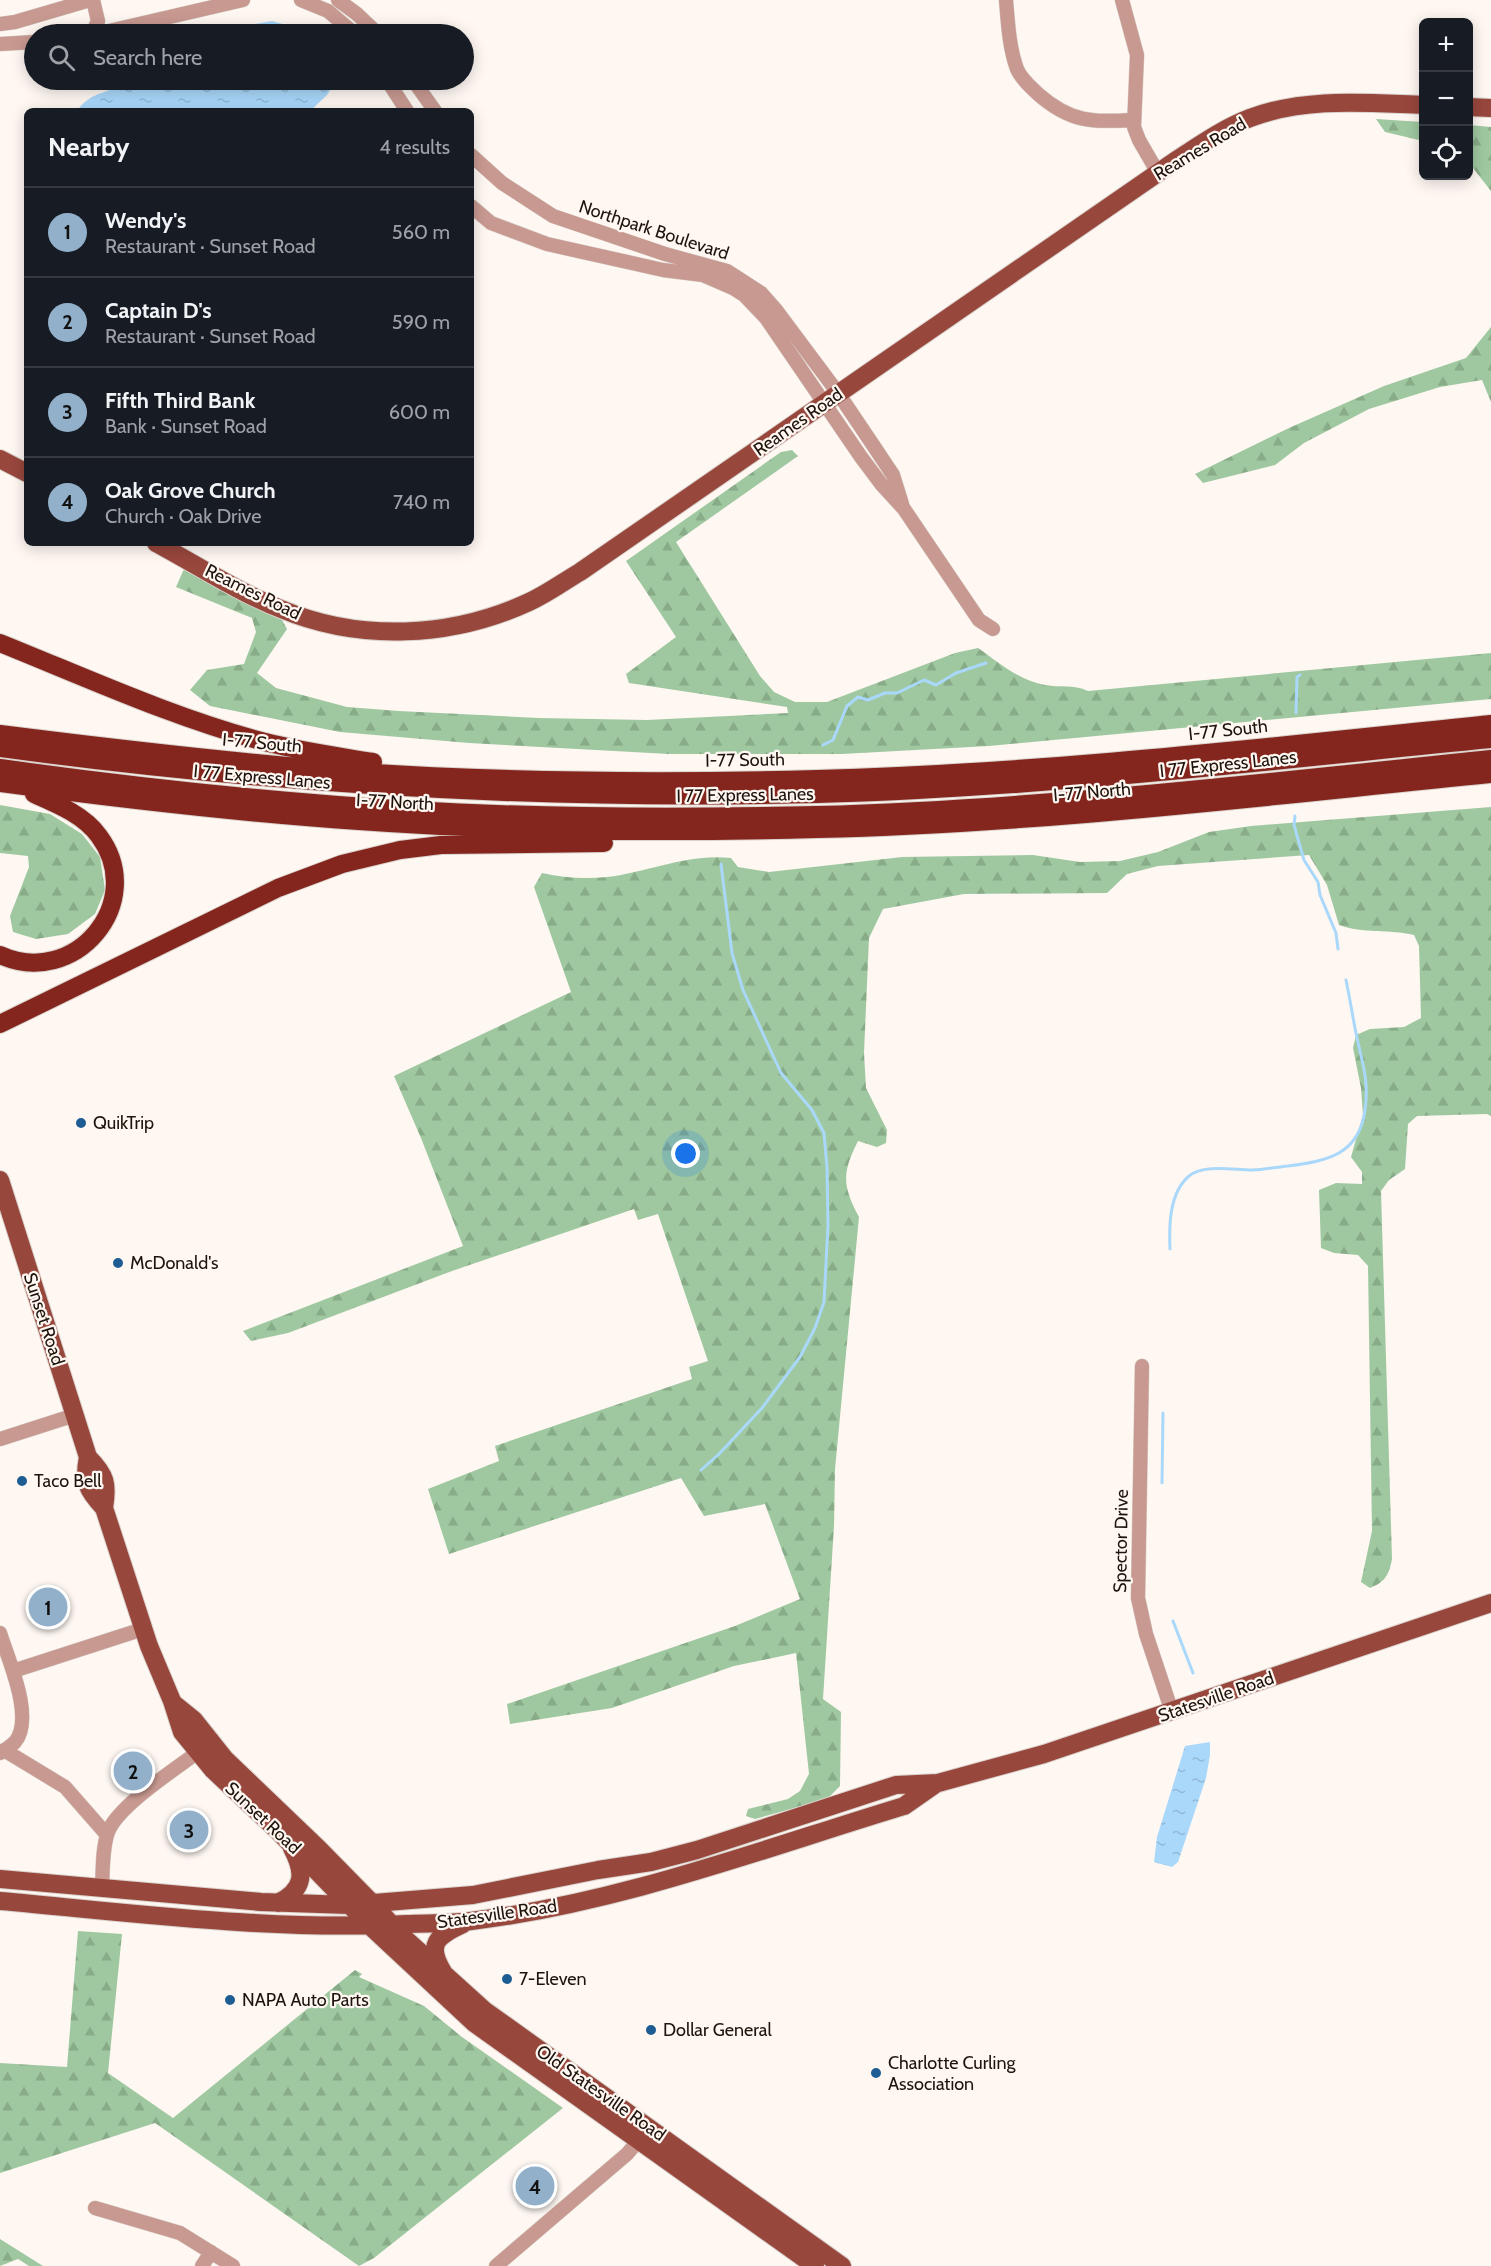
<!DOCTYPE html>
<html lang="en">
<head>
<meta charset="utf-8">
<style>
	:root { --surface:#171b24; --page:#242831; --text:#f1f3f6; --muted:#9ea1a6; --line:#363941; --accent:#92b0c9 }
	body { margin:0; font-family:Cabin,sans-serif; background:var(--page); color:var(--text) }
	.controls { position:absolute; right:18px; top:18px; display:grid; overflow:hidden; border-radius:9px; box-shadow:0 3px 15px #0003 }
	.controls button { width:54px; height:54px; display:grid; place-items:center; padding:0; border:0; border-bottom:2px solid var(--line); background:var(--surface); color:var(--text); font:30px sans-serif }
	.you { position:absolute; left:686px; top:1154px; width:21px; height:21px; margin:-15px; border:4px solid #fff; border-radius:50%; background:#1a73e8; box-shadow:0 0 0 9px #1a73e833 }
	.badge { display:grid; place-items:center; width:39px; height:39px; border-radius:50%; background:var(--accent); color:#111; font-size:20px; font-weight:700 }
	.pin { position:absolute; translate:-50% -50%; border:3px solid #fff; box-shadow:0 2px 6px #0006 }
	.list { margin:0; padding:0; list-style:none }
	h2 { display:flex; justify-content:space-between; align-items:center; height:78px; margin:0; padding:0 24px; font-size:26px }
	h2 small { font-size:20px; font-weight:400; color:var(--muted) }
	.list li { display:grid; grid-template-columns:39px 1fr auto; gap:18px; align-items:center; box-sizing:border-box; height:90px; padding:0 24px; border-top:2px solid var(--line) }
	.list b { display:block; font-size:22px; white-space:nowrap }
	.list p { margin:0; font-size:20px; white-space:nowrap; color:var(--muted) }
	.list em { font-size:20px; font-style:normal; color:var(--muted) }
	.icon { flex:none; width:33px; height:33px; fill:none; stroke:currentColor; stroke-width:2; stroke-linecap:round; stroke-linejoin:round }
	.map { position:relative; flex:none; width:1491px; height:2266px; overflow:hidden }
	.search { position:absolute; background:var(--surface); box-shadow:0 3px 15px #0003; left:24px; top:24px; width:450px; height:66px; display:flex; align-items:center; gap:15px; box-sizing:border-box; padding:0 21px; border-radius:33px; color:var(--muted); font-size:22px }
	.panel { position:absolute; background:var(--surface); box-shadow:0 3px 15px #0003; left:24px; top:108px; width:450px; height:438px; border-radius:9px }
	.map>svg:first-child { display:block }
	.forest { fill:url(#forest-firs) }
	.water { fill:url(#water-ripples) }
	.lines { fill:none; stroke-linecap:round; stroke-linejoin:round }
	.stream { stroke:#a9d8fb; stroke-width:3 }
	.minor-casing { stroke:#dad3cd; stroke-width:15 }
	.major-casing { stroke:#dad3cd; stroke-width:20 }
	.highway-casing { stroke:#dad3cd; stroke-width:20 }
	.minor { stroke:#c89991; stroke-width:14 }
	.major { stroke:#98473d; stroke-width:18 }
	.highway { stroke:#84261d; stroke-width:18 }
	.poi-dot { fill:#1d5d93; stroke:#fef7f2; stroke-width:2 }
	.labels { text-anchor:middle; stroke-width:4.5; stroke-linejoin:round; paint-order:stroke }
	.street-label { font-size:18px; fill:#1f140b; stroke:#fef7f2 }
	.poi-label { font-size:18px; fill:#1f140b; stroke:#fef7f2; text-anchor:start }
</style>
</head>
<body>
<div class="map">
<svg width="1491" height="2266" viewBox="0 0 1491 2266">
	<defs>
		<pattern id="forest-firs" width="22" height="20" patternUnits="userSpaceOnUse" patternTransform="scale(1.5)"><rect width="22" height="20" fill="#9fc8a0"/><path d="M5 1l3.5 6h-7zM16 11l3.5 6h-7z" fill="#88ab88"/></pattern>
		<pattern id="water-ripples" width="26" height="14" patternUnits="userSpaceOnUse" patternTransform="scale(1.5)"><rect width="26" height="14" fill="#a9d8fb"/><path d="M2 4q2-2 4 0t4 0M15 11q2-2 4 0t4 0" fill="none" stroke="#91b8d6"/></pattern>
	</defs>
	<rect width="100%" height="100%" fill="#fef7f2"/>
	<path class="forest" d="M1376,119L1423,122V141L1385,132Z
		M1469,125L1491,127V191L1469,163Z
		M1491,327V402L1482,380L1440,387L1369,409L1304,443L1275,465L1203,483L1195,474L1289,428L1384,386L1466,358Z
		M792,450L798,456L676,542L760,676L774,692L795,702H827L955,653L978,648C998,662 1020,681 1045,685C1060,688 1073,684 1088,691L1491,653V699L989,746L842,754H669L469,743L340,732L210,706L190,690L207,670L244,664L256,632L252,618L176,587L184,569L281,618L287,629L257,673L276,688L347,707L399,711L539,718L647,720L788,713L787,707L629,683L626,674L676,637L626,561L781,452Z
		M0,805L50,814L82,834L100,857L105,890L95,914L68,934L36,939L13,932L10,916L29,867L28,856L0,853Z
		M1491,807V1116L1487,1114L1417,1116L1408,1124L1405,1169L1389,1180L1381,1191L1392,1559C1389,1575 1385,1582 1370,1588L1361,1582L1372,1531L1368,1266L1358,1255L1334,1253L1321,1248L1319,1190L1336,1183L1362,1184V1172L1351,1157L1363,1115L1361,1088L1353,1048L1356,1035L1370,1029L1404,1027L1421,1018L1419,946L1414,935C1389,929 1363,934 1339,925L1327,885L1309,855L1158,866L1127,874L1107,893L964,894L883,909L869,938L864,1053L866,1088L887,1130L886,1143L877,1147L858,1141C842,1173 842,1185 859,1217L835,1469L834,1526L823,1699L841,1712L840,1786L827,1799L755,1819L746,1816L748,1809L788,1799L800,1791L809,1774L796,1653L734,1666L612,1708L510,1724L507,1704L735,1626L800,1599L765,1504L704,1516L681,1478L449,1554L428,1489L499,1461L495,1446L692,1379L689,1367L708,1361L658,1214L638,1220L634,1209L452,1271L288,1333L251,1341L243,1331L463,1246L421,1138L394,1076L571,992L534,887L542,873C564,878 585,879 607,877C649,872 688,853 731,858L738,867L769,872L902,857L1033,855L1080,862L1120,861L1158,852L1209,832L1251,826Z
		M78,1931L122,1934L108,2073L173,2118L355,1970L362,1974L359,1977L424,2006L462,2037L563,2108L374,2258L359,2266L155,2123L0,2173V2063L67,2067Z
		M0,2239L43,2266H29L18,2259L0,2266Z"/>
	<path class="water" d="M272,21L318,34H215L244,26Z
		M128,80H337L327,95L310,111H77C92,89 111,95 128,80Z
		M1210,1742V1755L1206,1778L1178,1862L1172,1867L1154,1862L1157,1837L1185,1746Z"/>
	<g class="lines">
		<path class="stream" d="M1296,713L1297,677L1300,675
			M823,745L833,740L847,706L858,697L868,700L885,693H897L924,680L936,685L956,673L986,663
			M1295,816L1294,825L1304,860L1318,882L1320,895L1336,933L1338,949
			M1170,1249C1169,1226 1169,1193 1189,1176C1204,1164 1233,1170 1252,1170C1264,1170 1276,1167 1288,1166C1327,1161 1359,1155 1365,1110C1369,1082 1363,1065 1357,1038C1353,1019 1350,999 1346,980
			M701,1470L719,1454L762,1408L800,1357L815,1328L824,1302L828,1225L827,1167L824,1133L812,1110L781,1073L743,990L732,953L721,864
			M1162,1483L1163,1413
			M1173,1621L1193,1673"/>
		<defs>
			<path id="minor" d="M301,0L328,11L355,34
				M338,0L357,14L378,34
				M1006,0C1008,23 1009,47 1017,69C1021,79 1031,87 1038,94C1071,123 1092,122 1134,120
				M1122,0L1137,55L1134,127L1139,140L1158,173
				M0,24L15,22L90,0
				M92,34L98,21L93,0
				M96,34L243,0
				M0,44L34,42
				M387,80L407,111
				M413,80L435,111
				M471,155L502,183L553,216L665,254L727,271L761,293L776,310L838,393L873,445L893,475L902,504
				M471,206L491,223L547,244L663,270L703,275L733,288L744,295L766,318L861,457L882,485L904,509L979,620L993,629
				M1142,1366L1138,1598L1146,1634L1172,1712
				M0,1439L75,1415
				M0,1633C8,1659 35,1718 15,1742C11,1746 5,1750 0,1753
				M13,1671L143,1629
				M4,1750L65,1787L107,1835
				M102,1888C103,1870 102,1849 108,1832C118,1806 174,1770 198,1752
				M95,2208L180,2233L233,2266
				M202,2266L211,2252
				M496,2266L627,2154L644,2134"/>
			<path id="major" d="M1468,107L1491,108
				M0,459L27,473
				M156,543C197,565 238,592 281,609C360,642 451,638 529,602C547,594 563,582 580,572L1178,159C1201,144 1224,128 1250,118C1306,97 1365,103 1424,105
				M0,1180L88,1457C106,1475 108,1484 104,1508L149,1646L172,1701L182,1732L213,1770L277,1830L370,1926L474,2023L815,2266
				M88,1457C83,1482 87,1490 104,1508
				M173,1703L194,1720L225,1759L319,1849L373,1904L401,1935L484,2010L842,2266
				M0,1879L261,1902L349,1905L473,1895L598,1870L651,1862L697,1850L896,1785L938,1783L1044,1754L1491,1603
				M0,1901C135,1913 271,1931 406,1924C428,1923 450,1924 471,1921C620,1903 762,1849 904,1806L937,1783
				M278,1903C305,1889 305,1873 292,1848
				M443,1972C426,1944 437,1936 463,1924"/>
			<path id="highway" d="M0,643C87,678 174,718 265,742C300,751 337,756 373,762
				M0,734C119,749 239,763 359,772C511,782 664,783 817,779C1043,773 1267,747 1491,724
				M0,748C273,785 541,801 817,794C1043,788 1267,761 1491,739
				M0,768C137,787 274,802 411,810C546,818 682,818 817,815C1042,809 1267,782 1491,759
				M0,783C119,799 239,813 359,821C511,832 664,833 817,829C1042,824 1267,796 1491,774
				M0,955C75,989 148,902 99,836C84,815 57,804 34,794
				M0,1024L278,888L342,864L400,850L441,845L604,843"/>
		</defs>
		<use href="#minor" class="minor-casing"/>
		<use href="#major" class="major-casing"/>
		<use href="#highway" class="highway-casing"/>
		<use href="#minor" class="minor"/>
		<use href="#major" class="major"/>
		<use href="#highway" class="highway"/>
	</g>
	<g class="poi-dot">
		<circle cx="81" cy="1123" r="6"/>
		<circle cx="118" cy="1263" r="6"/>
		<circle cx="22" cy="1481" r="6"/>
		<circle cx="507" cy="1979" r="6"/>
		<circle cx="230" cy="2000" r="6"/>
		<circle cx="651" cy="2030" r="6"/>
		<circle cx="876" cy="2073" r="6"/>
	</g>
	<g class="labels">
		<g class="street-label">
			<text transform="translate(1200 149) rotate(-31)" y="6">Reames Road</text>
			<text transform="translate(654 230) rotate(18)" y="6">Northpark Boulevard</text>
			<text transform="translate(798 422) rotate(-35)" y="6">Reames Road</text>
			<text transform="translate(253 592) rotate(26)" y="6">Reames Road</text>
			<text transform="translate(1228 730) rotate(-6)" y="6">I-77 South</text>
			<text transform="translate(262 743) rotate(5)" y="6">I-77 South</text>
			<text transform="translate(745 760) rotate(-1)" y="6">I-77 South</text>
			<text transform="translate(1228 764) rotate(-6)" y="6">I 77 Express Lanes</text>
			<text transform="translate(262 777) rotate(5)" y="6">I 77 Express Lanes</text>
			<text transform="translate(1092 792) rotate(-5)" y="6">I-77 North</text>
			<text transform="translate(745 795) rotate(-1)" y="6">I 77 Express Lanes</text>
			<text transform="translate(395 802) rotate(3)" y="6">I-77 North</text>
			<text transform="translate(44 1319) rotate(72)" y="6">Sunset Road</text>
			<text transform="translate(1121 1541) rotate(-89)" y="6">Spector Drive</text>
			<text transform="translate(1216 1697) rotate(-19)" y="6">Statesville Road</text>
			<text transform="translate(263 1818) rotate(43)" y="6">Sunset Road</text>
			<text transform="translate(497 1914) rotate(-8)" y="6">Statesville Road</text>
			<text transform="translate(601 2093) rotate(35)" y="6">Old Statesville Road</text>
		</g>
		<g class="poi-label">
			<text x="93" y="1129">QuikTrip</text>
			<text x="130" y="1269">McDonald's</text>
			<text x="34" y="1487">Taco Bell</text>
			<text x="519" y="1985">7-Eleven</text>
			<text x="242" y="2006">NAPA Auto Parts</text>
			<text x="663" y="2036">Dollar General</text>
			<text x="888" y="2069">Charlotte Curling<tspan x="888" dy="21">Association</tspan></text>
		</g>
	</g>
</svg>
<div class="controls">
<button>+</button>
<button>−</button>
<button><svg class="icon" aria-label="locate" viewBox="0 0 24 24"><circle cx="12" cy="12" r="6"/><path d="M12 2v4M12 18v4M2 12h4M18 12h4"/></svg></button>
</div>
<div class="you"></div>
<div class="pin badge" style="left:48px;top:1607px">1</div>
<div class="pin badge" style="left:133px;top:1771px">2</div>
<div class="pin badge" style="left:189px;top:1830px">3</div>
<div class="pin badge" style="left:535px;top:2186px">4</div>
<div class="search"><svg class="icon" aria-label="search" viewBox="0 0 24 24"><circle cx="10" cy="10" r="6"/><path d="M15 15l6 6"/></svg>Search here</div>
<section class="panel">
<h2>Nearby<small>4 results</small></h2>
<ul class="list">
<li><span class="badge">1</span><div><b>Wendy's</b><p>Restaurant · Sunset Road</p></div><em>560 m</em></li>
<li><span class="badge">2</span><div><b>Captain D's</b><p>Restaurant · Sunset Road</p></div><em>590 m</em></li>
<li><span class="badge">3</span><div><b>Fifth Third Bank</b><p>Bank · Sunset Road</p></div><em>600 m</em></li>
<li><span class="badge">4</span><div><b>Oak Grove Church</b><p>Church · Oak Drive</p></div><em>740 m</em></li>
</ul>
</section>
</div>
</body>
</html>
